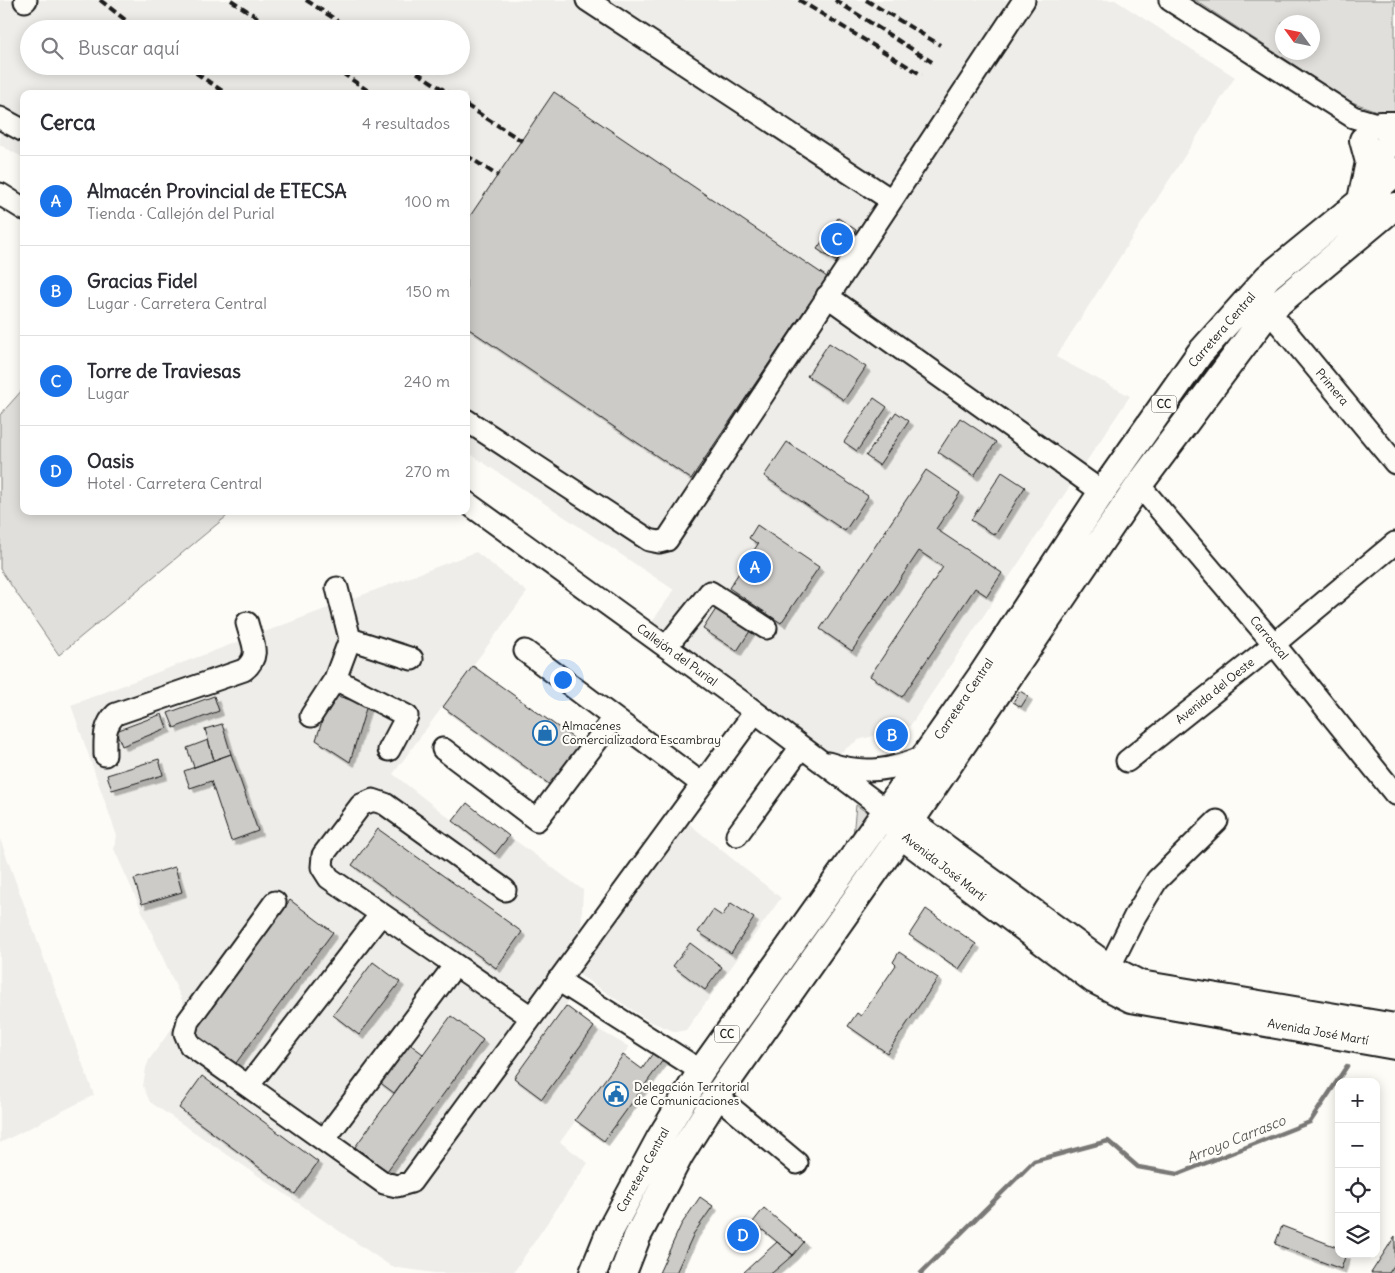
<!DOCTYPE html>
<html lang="es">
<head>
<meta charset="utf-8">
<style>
	:root { --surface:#fff; --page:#f7f7f7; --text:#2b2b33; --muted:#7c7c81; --line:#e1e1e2; --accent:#1a73e8 }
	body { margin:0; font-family:Delius,sans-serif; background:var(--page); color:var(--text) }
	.controls { position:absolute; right:15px; bottom:15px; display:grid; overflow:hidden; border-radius:10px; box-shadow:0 2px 12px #0003 }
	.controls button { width:45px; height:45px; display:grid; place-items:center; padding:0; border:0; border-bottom:1px solid var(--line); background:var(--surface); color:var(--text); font:25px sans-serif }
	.compass { position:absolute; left:1275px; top:15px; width:45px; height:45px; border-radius:50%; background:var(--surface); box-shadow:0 2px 12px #0003; rotate:303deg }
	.you { position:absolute; left:562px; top:679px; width:18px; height:18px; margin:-12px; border:4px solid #fff; border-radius:50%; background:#1a73e8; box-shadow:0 0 0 8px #1a73e833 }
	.badge { display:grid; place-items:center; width:32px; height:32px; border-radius:50%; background:var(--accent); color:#fff; font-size:16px; font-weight:700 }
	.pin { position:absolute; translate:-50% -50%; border:2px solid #fff; box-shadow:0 1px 5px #0006 }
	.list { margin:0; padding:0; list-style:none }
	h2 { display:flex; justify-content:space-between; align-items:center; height:65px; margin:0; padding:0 20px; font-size:21px }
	h2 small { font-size:16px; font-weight:400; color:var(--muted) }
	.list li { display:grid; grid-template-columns:32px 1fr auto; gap:15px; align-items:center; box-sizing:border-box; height:90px; padding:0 20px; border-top:1px solid var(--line) }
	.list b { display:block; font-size:19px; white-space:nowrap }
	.list p { margin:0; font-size:16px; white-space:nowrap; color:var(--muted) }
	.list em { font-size:16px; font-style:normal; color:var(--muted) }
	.icon { flex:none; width:28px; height:28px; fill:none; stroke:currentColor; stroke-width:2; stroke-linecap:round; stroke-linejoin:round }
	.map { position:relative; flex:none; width:1395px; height:1273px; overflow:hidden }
	.search { position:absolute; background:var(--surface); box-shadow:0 2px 12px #0003; left:20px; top:20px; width:450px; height:55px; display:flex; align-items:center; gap:12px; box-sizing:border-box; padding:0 18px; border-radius:28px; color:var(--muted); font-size:19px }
	.panel { position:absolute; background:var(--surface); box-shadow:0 2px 12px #0003; left:20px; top:90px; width:450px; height:425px; border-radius:10px }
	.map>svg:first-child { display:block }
	.built { fill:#eeede9; fill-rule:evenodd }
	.green { fill:#e0dfdb; stroke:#7e7e7c; fill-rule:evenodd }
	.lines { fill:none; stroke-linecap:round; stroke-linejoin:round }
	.stream { stroke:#797876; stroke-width:4.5 }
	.building { fill:#cccbc8; stroke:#1c1c1c; filter:url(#shadow) }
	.minor-casing { stroke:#1c1c1c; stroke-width:25 }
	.major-casing { stroke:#1c1c1c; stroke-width:30 }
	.minor { stroke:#fdfcf7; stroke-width:21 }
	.major { stroke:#fdfcf7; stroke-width:26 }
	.rail { stroke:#1c1c1c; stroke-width:4; stroke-dasharray:8 4; stroke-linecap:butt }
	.labels { text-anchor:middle; stroke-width:4.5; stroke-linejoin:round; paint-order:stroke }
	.shield { fill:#fdfcf7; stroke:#605f5e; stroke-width:1 }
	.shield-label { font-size:11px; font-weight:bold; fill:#1c1c1c }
	.street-label { font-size:12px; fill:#1c1c1c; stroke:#fdfcf7 }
	.poi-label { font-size:12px; fill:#1c1c1c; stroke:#fdfcf7; text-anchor:start }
	.water-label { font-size:14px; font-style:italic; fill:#5a5a58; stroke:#fdfcf7 }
</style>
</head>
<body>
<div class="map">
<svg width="1395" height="1273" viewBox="0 0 1395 1273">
	<defs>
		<filter id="shadow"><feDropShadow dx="4.5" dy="4.5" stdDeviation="0" flood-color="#0004"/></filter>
	</defs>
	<rect width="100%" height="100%" fill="#fdfcf7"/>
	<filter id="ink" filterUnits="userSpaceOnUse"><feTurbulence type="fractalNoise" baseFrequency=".02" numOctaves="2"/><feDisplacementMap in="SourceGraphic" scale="10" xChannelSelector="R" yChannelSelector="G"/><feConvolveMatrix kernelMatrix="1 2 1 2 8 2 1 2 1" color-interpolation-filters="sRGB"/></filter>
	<g filter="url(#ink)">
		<path class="built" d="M0,0H1115L1235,77L1056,357L1130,396L910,726L858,740L838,754L823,753L650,625L674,590L466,451V94H24V158L0,145ZM29,29H461V66H29Z
			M476,552L527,592L393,774L453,821L467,803L509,836L583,890L579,972L688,823L781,898L686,1030L676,1032L649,1021L578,974L566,1006L594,1027L629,1047L560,1142L588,1163L513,1273H435L392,1267L150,1102L143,1086L146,1068L149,1060L186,1009L114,849L117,836L71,705Z
			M0,839L94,1095L0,1143Z"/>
		<path class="green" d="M1195,0H1395V114L1388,115L1349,101ZM1282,22H1312V52H1282Z
			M24,388V511H233L59,655L0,569V415Z
			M856,805L872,816L853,836Z"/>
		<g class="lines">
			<path class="stream" d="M921,1273L1034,1161L1108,1141L1138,1167L1178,1174L1310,1122L1347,1066"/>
		</g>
		<path class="building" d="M554,92L827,277L691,479L466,327V222Z
			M838,218L856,230L835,261L817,249Z
			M829,343L866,367L844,400L807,376Z
			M874,398L887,407L857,451L844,442Z
			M896,412L909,421L879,465L866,456Z
			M960,418L996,442L974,476L938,452Z
			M787,442L868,496L845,531L764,476Z
			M926,470L960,493L936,529L1002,573L987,596L975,588L902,697L870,676L943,567L919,551L852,651L820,629Z
			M1002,472L1025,487L995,535L971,520Z
			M757,525L819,567L781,623L729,588L758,544L749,538Z
			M716,609L750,631L737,651L703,629Z
			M473,666L583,745L553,787L443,707Z
			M1020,691L1028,696L1021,707L1013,702Z
			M331,694L367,705L350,762L316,740Z
			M214,696L219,711L174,728L168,713Z
			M162,714L167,728L122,746L116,731Z
			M222,724L231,754L214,760L205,729Z
			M208,740L214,760L194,767L187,748Z
			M231,754L258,831L231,841L211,781L190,788L184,771Z
			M159,759L163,775L112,790L107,775Z
			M467,803L509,836L495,854L453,821Z
			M378,829L522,932L496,968L352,865Z
			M175,867L182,892L142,904L134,879Z
			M290,900L333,932L233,1067L191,1035Z
			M731,903L754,918L731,953L698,932L713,910L722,916Z
			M926,909L976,944L959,969L909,935Z
			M690,943L722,967L705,990L673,966Z
			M899,952L938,978L887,1053L848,1026L857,1013L861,1016L896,965L893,962Z
			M373,962L400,982L359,1035L333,1015Z
			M566,1006L594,1027L542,1099L514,1078Z
			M451,1016L483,1040L387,1171L355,1147Z
			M407,1042L423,1054L394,1093L378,1081Z
			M653,1053L663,1060L604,1141L575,1120L623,1055L642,1069Z
			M202,1076L318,1162L295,1194L179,1108Z
			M700,1197L713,1206L694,1233L676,1273H659L681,1225Z
			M764,1208L804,1242L793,1255L753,1222Z
			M1282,1226L1339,1248V1254H1346L1341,1269L1275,1244Z
			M1395,1236V1264L1389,1273H1371Z
			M777,1242L793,1255L772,1273H743Z"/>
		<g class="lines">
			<defs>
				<path id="minor" d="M587,0L891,200
					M1170,0L1353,117L1380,125L1395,146
					M25,1L26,0
					M0,118L24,131
					M1362,138L1382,160L1395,170
					M0,194L24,209
					M827,296L1102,492
					M1269,311L1395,463
					M466,420L649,540L659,542L667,540L1024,0
					M1139,485L1274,644L1395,794
					M466,502L738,699L887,811
					M350,639L412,659
					M666,647L710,592L766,628
					M525,651L702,784
					M335,679L407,716L389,750
					M311,716L335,679L350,639L337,588
					M443,749L537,820L614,718
					M105,755C105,739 103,726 116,714L244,670C262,655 252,643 247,623
					M1127,761L1274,644L1395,543
					M828,763C863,775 892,771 925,756
					M737,835L801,747
					M505,890L385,804L373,800L361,805L323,855L322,867L329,878L531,1017
					M275,902L188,1021L185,1033L190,1045L384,1183L397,1186L411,1182L755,712
					M1109,968L1135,916L1157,880L1217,821
					M558,980L701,1071
					M248,1086L381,914
					M717,1096L797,1163
					M324,1140L455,965"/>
				<path id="major" d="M1380,125H1395
					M1361,200L1369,162L1363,140
					M1395,1027L1140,984L1109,968L910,822L887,811L901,835L1094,980L1131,999L1395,1046
					M593,1273L610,1231L660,1138L701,1071L925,756L981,676L1102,492L1200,353L1268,277L1395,173
					M623,1273L637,1237L680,1155L717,1096L910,822L1139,485L1269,311L1395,206"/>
			</defs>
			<use href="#minor" class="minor-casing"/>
			<use href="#major" class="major-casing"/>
			<use href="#minor" class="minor"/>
			<use href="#major" class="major"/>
			<path class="rail" d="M100,0L137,29
				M231,0L275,29
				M306,0L350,29
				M799,0L922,75
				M835,0L932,62
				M866,0L940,45
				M186,66L227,94
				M332,66L373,94
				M407,66L450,94
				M466,105L522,141
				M466,155L498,176"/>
		</g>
	</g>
	<defs>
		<symbol id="shop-ring" viewBox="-11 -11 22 22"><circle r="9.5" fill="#fdfcf7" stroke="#1f6fb2" stroke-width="1.5"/><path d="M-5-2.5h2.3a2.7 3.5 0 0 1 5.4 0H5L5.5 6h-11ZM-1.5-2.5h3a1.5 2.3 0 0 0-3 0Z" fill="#1f6fb2"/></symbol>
		<symbol id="civic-ring" viewBox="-11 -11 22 22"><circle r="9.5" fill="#fdfcf7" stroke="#1f6fb2" stroke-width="1.5"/><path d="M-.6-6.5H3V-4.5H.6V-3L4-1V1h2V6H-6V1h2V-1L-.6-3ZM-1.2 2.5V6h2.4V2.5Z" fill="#1f6fb2"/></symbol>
	</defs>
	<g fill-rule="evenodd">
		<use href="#shop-ring" x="531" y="719" width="28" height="28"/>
		<use href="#civic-ring" x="602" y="1080" width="28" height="28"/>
	</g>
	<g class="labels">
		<g class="shield">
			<rect x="1151.5" y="395.5" width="25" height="17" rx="4"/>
			<rect x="714.5" y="1025.5" width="25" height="17" rx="4"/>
		</g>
		<g class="shield-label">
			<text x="1164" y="408">CC</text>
			<text x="727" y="1038">CC</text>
		</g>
		<g class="street-label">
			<text transform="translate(1222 330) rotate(-49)" y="4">Carretera Central</text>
			<text transform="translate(1332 387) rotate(50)" y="4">Primera</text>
			<text transform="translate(1269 638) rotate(50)" y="4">Carrascal</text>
			<text transform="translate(677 655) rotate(36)" y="4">Callejón del Purial</text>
			<text transform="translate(1215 691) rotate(-39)" y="4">Avenida del Oeste</text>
			<text transform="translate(964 699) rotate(-56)" y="4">Carretera Central</text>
			<text transform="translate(944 867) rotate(38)" y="4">Avenida José Martí</text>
			<text transform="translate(1318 1032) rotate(10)" y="4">Avenida José Martí</text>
			<text transform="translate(643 1170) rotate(-61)" y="4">Carretera Central</text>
		</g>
		<g class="poi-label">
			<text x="562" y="730">Almacenes<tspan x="562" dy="14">Comercializadora Escambray</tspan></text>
			<text x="634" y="1091">Delegación Territorial<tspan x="634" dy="14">de Comunicaciones</tspan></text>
		</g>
		<g class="water-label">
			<text transform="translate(1236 1139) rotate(-22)" y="5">Arroyo Carrasco</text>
		</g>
	</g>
</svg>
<div class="controls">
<button>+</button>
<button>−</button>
<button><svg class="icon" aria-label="locate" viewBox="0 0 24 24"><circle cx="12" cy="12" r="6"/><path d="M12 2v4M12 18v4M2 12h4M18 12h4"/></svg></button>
<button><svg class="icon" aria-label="layers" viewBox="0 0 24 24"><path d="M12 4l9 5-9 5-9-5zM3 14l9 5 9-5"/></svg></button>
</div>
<svg class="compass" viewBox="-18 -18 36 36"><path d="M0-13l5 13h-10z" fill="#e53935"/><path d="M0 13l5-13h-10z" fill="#7c7c81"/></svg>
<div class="you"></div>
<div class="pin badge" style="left:755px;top:567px">A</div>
<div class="pin badge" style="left:892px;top:735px">B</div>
<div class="pin badge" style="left:837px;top:239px">C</div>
<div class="pin badge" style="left:743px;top:1235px">D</div>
<div class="search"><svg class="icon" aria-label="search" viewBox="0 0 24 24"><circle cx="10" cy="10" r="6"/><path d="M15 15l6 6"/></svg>Buscar aquí</div>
<section class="panel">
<h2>Cerca<small>4 resultados</small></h2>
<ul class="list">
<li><span class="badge">A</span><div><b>Almacén Provincial de ETECSA</b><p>Tienda · Callejón del Purial</p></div><em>100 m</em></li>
<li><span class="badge">B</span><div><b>Gracias Fidel</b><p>Lugar · Carretera Central</p></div><em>150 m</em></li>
<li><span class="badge">C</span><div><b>Torre de Traviesas</b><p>Lugar</p></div><em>240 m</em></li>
<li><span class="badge">D</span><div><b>Oasis</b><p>Hotel · Carretera Central</p></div><em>270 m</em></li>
</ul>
</section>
</div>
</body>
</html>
